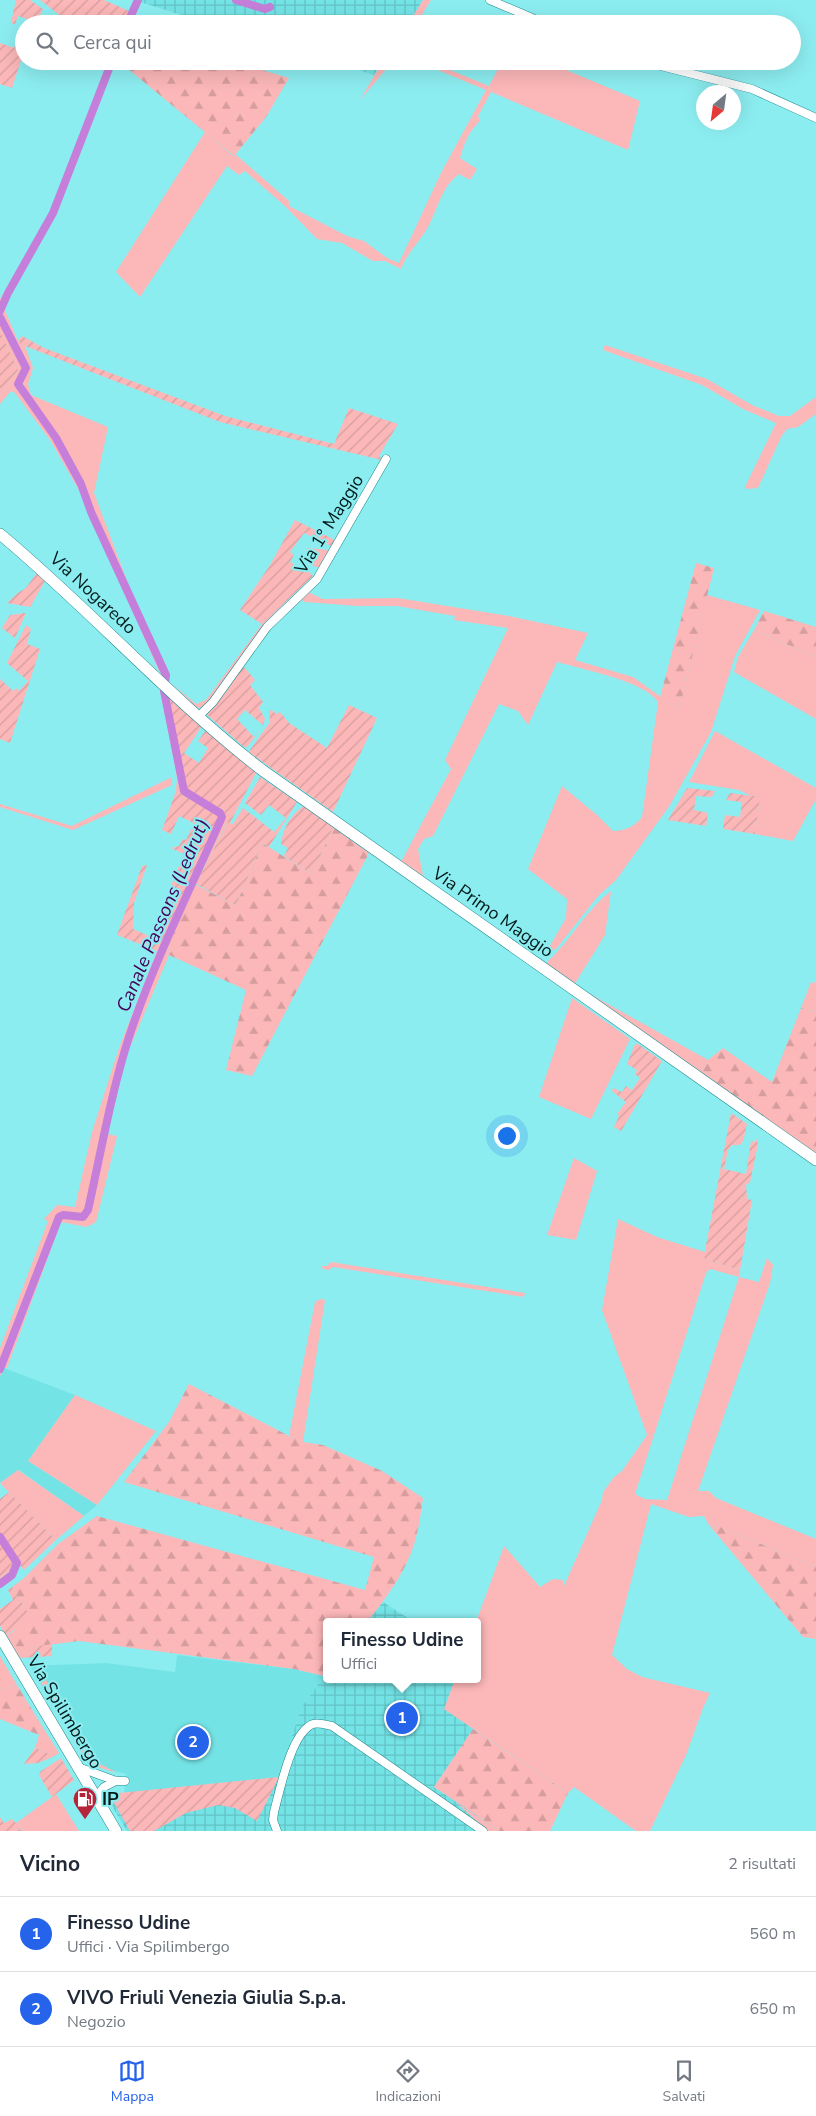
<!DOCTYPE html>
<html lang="it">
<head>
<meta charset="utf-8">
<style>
	:root { --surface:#fff; --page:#f6f6f7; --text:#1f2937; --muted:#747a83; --line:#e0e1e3; --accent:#2563eb }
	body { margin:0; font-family:"Nunito Sans",sans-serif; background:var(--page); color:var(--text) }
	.compass { position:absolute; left:696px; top:85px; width:45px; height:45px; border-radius:50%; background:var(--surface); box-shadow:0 5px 20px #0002; rotate:209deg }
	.you { position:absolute; left:506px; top:1135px; width:18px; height:18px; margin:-12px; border:4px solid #fff; border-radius:50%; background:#1a73e8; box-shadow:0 0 0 8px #1a73e833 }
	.badge { display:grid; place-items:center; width:32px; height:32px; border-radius:50%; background:var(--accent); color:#fff; font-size:16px; font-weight:700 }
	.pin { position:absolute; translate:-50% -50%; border:2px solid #fff; box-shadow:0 1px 5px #0006 }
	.popup { position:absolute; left:323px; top:1618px; width:158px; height:65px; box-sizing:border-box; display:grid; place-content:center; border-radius:5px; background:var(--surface); filter:drop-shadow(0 1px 4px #0005); font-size:16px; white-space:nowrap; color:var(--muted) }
	.popup b { font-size:19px; color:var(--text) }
	.popup::after { content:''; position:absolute; left:50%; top:100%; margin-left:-10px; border:10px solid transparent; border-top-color:var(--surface) }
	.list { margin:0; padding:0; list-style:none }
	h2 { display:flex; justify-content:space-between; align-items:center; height:65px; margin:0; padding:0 20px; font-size:21px }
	h2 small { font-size:16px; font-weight:400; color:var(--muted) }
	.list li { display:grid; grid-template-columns:32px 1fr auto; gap:15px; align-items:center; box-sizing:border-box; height:75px; padding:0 20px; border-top:1px solid var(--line) }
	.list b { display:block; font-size:19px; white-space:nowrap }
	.list p { margin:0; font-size:16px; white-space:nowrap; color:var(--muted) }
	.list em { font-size:16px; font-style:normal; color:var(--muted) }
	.icon { flex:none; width:28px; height:28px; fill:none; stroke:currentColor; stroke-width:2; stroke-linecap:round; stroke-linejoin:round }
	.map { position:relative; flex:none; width:816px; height:1831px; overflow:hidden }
	.search { position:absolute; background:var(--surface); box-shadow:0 5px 20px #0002; left:15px; right:15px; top:15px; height:55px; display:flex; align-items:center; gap:12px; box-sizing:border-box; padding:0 18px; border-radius:28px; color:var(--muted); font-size:19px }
	.sheet { height:215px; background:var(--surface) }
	nav { display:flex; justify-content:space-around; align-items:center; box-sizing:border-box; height:70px; border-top:1px solid var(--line); background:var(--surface); font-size:14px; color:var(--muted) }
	nav a { display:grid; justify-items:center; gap:2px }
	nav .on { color:var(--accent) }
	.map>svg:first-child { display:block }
	.built { fill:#74e3e6 }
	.industrial { fill:url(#industrial-grid) }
	.green { fill:#fcb7b8; fill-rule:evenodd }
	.forest { fill:url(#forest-firs) }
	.garden { fill:url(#garden-furrows) }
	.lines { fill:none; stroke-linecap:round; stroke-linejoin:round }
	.canal { stroke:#c57fda; stroke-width:8 }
	.street-casing { stroke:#1d8a8d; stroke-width:9 }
	.secondary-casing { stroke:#1d8a8d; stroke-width:12 }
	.street { stroke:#fff; stroke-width:8 }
	.secondary { stroke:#fff; stroke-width:11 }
	.labels { text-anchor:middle; stroke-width:4; stroke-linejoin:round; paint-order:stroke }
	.street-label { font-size:18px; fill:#001a1b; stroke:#8cedf0 }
	.poi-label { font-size:18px; font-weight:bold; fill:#001a1b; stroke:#8cedf0; text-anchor:start }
	.water-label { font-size:19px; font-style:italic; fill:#470058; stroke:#8cedf0 }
</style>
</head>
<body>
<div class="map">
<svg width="816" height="1831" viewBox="0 0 816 1831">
	<defs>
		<pattern id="industrial-grid" width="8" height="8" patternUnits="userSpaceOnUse" patternTransform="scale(1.25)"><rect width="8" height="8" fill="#74e3e6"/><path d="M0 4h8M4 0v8" fill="none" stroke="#63c2c5"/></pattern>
		<pattern id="forest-firs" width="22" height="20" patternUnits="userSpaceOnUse" patternTransform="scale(1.25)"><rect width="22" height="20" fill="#fcb7b8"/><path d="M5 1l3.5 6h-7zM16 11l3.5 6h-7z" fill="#d69d9e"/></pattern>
		<pattern id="garden-furrows" width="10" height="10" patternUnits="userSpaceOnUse" patternTransform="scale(1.25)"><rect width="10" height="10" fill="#fcb7b8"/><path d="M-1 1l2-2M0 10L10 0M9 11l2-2" fill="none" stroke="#d69d9e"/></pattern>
	</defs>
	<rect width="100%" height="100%" fill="#8cedf0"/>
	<path class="built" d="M4,1368L75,1395L28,1461L97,1505L84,1516L19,1470L0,1483V1376Z
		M177,1655L294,1669L324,1676L301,1708L279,1777L124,1793L126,1774L88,1764L30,1666L106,1663L175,1672Z"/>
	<path class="industrial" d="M134,0H423L408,24H210Z
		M330,61H383L374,75Z
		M383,1602L414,1622H367Z
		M327,1672V1679H455L445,1709L473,1729L434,1787L500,1831H127L105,1795L279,1777L301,1708Z"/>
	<path class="green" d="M423,0H431L416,24H408Z
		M110,61H114L56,213L8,295L4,308L18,341L25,346L33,368L28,384L31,395L108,427L94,493L129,586L170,682L196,704L206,700L262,624L304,586L265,626L209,702L204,707L197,708L159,671L81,494L50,440L15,393L11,391L0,404V394L18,370L0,331V299L51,212Z
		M383,61H393L360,100Z
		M416,61H428L489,86L502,61H545L640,101L628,150L491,92L478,116L480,120C477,125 475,126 472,130C466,138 463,148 460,158L477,169L470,180L459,174C439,189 438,212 425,232C417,244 406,255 401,269L385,261H373L342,243L317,239L286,207L245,171L239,175L227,166L140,297L116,272L205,132L233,156L235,154L289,201V206L347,236L364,241L387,258L399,263L441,173L486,90Z
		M605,345L707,379L752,405L779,416H790L816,397V414L798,427L787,429L781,437L758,488L747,489L745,487L776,423L743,409L702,385L603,350Z
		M308,548L329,550L320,568L308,564L310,556L305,553Z
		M308,592L323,599L398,598L509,616L588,633L575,660L633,677L679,710L707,595L760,610L735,656L711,732L670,805L616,880L598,896L557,948L544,956L566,918L567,899L528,869L562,786L597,815L613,831C625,831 635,826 642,817L658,702C645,681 581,669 557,662L528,725L518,711L499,704L433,836L424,839L418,849L423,876L401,862L451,769L445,760L508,628L454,620L455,616L397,606H357L305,602L300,599Z
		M754,630L816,657V719L734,672L738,657Z
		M161,689L166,692L186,790L218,809L228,821L196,884L190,882L220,817L176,791L177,778Z
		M715,731L816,788V799L793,841L755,834L760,797L751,796L739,790L689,782Z
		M172,777V785L73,830L0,807V804L72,826Z
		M611,891L605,935L574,985L708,1060L699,1073L548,967V961C571,940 586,910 611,891Z
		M162,945L168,948L169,955L131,1045L123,1054L126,1059L119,1079L107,1134L117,1136L96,1222L87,1227L61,1222L7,1368H4L0,1376V1348L48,1221L44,1219L57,1205L75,1207L92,1132L119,1048L157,951Z
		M811,982L816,983V1012L801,1008Z
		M572,998L629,1038V1041L591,1119L539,1097Z
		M574,1158L597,1171L576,1240L547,1235Z
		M618,1219L657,1237L705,1252V1259L740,1270L739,1277L759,1282L767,1258L773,1265L770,1283L698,1491H709L716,1498L816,1539V1567L718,1526L709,1525L704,1516L689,1517L651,1504L612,1655L627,1669L642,1677L710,1693L703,1708L686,1755L650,1831H636L574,1787L568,1793L444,1709L455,1679H477L476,1622L504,1546L540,1587L553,1579L563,1580L564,1586L602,1500L603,1492L614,1477L622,1471L647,1435L602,1310ZM710,1269L739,1277L667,1500L645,1499L635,1494L706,1273Z
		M331,1262L525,1293L524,1297L333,1267L329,1270L323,1269L321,1266H327Z
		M320,1299L325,1300L303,1442L289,1436L315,1302Z
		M75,1395L156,1431L97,1505L28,1461Z
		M18,1470L84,1516L56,1540L0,1483Z
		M0,1656L17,1685L0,1690Z
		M46,1680L95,1761L117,1773L88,1764L41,1683Z
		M42,1726L59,1753L55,1756L35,1748Z
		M56,1794L79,1831H22L19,1826L23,1818Z
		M455,1802L500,1831H488Z"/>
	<path class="forest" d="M130,61H233L289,78L266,117L234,156L128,69Z
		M696,563L714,568L679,710L660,697Z
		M764,611L816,627V657L754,630Z
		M333,827L369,853L252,1076L226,1070L246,990L169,955L168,948L162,945L190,882L236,905L262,843L312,874Z
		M801,1008L816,1012V1155L699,1073L708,1060L723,1048L772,1082Z
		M189,1384L289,1436L303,1442L323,1445L382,1471L423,1498C421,1510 420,1522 417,1533C410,1566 388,1596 367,1622H327V1672L324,1676L294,1669L79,1641L33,1647L19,1658L6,1636L13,1632L28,1613L12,1587L23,1579L58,1544L97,1516L365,1590L374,1557L124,1482L169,1422Z
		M709,1525L718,1526L816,1567V1639L803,1637Z
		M17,1685L42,1726L39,1735L0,1719V1690Z
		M473,1729L568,1793L550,1831H500L434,1787Z"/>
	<path class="garden" d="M16,0H30L43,9L36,24H26L27,19L18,16L15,24L11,23Z
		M40,0H104L129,11L125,24H71Z
		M24,34V51L12,88L0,84V43L14,48L18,36Z
		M0,331L18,370L0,394Z
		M22,336L44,348L225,416L334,444L349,408L398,424L379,456L382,460L220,422L25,346L18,341Z
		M295,520L335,540L331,546L304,533L290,552L294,555L290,562L303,570L305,568L313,576L262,624L240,610L270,565Z
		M37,573L45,581L30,607L7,603L19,592L25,589Z
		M26,613L15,638L2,628L10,615Z
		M26,625L31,629L27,644L40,649L10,743L0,739V679L13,691L16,688L19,691L28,681L7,663Z
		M243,666L255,680L250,685L263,702L259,708L265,719L263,725L245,710L237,719L254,737L261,729L247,747H244L206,714Z
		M166,692L202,726L184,753L199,763L208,748L198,741L206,730L256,773L230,823L233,824L243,808L274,832L286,818L269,805L261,815L245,803L260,777L297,802L269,847L262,843L236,905L196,884L228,822L218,809L186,790Z
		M349,705L377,718L333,812L250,753V750L270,722L269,711L272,710L276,714L280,712L289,723L327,748Z
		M687,788L715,791L712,797L696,796L694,810L708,813L706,826L668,820Z
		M176,791L220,817L162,945L157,951L117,935L142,866L147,865L134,903L133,929L158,940L163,927L160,925L168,908L172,883L184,854L171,848L179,846L183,839L186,840L194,823L179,816L171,834L162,830Z
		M730,793L760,797L755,834L723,829L725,815L740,817L742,802L726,800Z
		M304,806L333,827L312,874L284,856L288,848L281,844C282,830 292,813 304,806Z
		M635,1044H638L662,1061L621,1131L614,1127L619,1116L617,1114L626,1102L612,1091L613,1088L622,1092L626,1086L632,1090L640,1078L635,1074L637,1070L627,1064Z
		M731,1113L747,1124L743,1141L740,1145H732L728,1150L724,1169L746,1174L751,1141L756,1142V1138L758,1144L750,1182L746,1185L747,1199L752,1200L740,1270L705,1259L704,1256Z
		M9,1492L56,1540L24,1570L19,1564L0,1579V1499Z
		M12,1587L28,1613L22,1624L6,1636L0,1626V1609L13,1600L8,1590Z
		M52,1644V1656L19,1658L33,1647Z
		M35,1748L55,1756L38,1763L24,1764Z
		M61,1758L74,1780L52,1797L39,1775L41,1771Z
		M279,1777L257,1821L235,1808L218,1805L186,1813L154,1831H130L109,1794Z
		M0,1817L4,1823L12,1819L16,1823L23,1818L19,1826L21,1831H0Z"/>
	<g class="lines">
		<path class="canal" d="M236,0L265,9L270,7
			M127,24L138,0
			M0,311L8,293L53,213L112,61
			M0,317L26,368L18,384L56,438L81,484L91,512L166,675L164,691L184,791L220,813L222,817C190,890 154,961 129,1037C111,1093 101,1152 88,1210L83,1217L63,1215L59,1217L0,1369
			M0,1537L17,1563L12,1575L0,1584"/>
		<defs>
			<path id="street" d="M490,0L546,24
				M641,61L752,89L816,118
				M198,717L213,702L267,627L317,579L386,459
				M78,1767L116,1781H125
				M96,1797L104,1787L116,1781
				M277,1831L273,1820L274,1812C280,1791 291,1732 313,1724C319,1722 326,1725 332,1726L483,1831"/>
			<path id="secondary" d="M0,534C90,609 169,698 262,770L816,1160
				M0,1636L116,1831"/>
		</defs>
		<use href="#street" class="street-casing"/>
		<use href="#secondary" class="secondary-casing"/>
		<use href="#street" class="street"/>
		<use href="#secondary" class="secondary"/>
	</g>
	<defs>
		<symbol id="fuel-pin" viewBox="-11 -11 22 30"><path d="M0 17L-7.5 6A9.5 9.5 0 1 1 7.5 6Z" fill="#b6243c" stroke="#8cedf0"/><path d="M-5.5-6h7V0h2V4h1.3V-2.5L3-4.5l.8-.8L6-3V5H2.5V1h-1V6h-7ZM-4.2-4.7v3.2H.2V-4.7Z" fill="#fff"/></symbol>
	</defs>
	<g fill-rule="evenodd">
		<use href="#fuel-pin" x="71" y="1785" width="28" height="38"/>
	</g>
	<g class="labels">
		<g class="street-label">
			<text transform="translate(329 524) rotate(-58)" y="6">Via 1° Maggio</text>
			<text transform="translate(93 593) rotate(43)" y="6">Via Nogaredo</text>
			<text transform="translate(493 912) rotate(35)" y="6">Via Primo Maggio</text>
			<text transform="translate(65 1712) rotate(59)" y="6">Via Spilimbergo</text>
		</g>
		<g class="poi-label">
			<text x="102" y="1805">IP</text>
		</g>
		<g class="water-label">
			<text transform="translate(162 915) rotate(-67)" y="7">Canale Passons (Ledrut)</text>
		</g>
	</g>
</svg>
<svg class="compass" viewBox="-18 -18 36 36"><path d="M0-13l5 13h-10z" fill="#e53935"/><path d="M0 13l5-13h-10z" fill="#747a83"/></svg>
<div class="you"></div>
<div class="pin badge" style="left:402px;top:1718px">1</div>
<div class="popup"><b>Finesso Udine</b>Uffici</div>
<div class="pin badge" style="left:193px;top:1742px">2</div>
<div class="search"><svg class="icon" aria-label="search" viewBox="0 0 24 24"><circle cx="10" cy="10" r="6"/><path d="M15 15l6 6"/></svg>Cerca qui</div>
</div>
<section class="sheet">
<h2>Vicino<small>2 risultati</small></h2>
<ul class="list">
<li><span class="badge">1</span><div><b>Finesso Udine</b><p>Uffici · Via Spilimbergo</p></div><em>560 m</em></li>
<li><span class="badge">2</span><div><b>VIVO Friuli Venezia Giulia S.p.a.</b><p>Negozio</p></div><em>650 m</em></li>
</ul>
</section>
<nav>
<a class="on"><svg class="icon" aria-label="map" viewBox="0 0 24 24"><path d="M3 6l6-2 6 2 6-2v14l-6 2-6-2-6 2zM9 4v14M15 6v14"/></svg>Mappa</a>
<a><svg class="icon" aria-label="directions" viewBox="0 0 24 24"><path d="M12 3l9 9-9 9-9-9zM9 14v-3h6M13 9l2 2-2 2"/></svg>Indicazioni</a>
<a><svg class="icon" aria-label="saved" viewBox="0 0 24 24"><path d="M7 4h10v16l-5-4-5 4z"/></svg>Salvati</a>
</nav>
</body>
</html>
